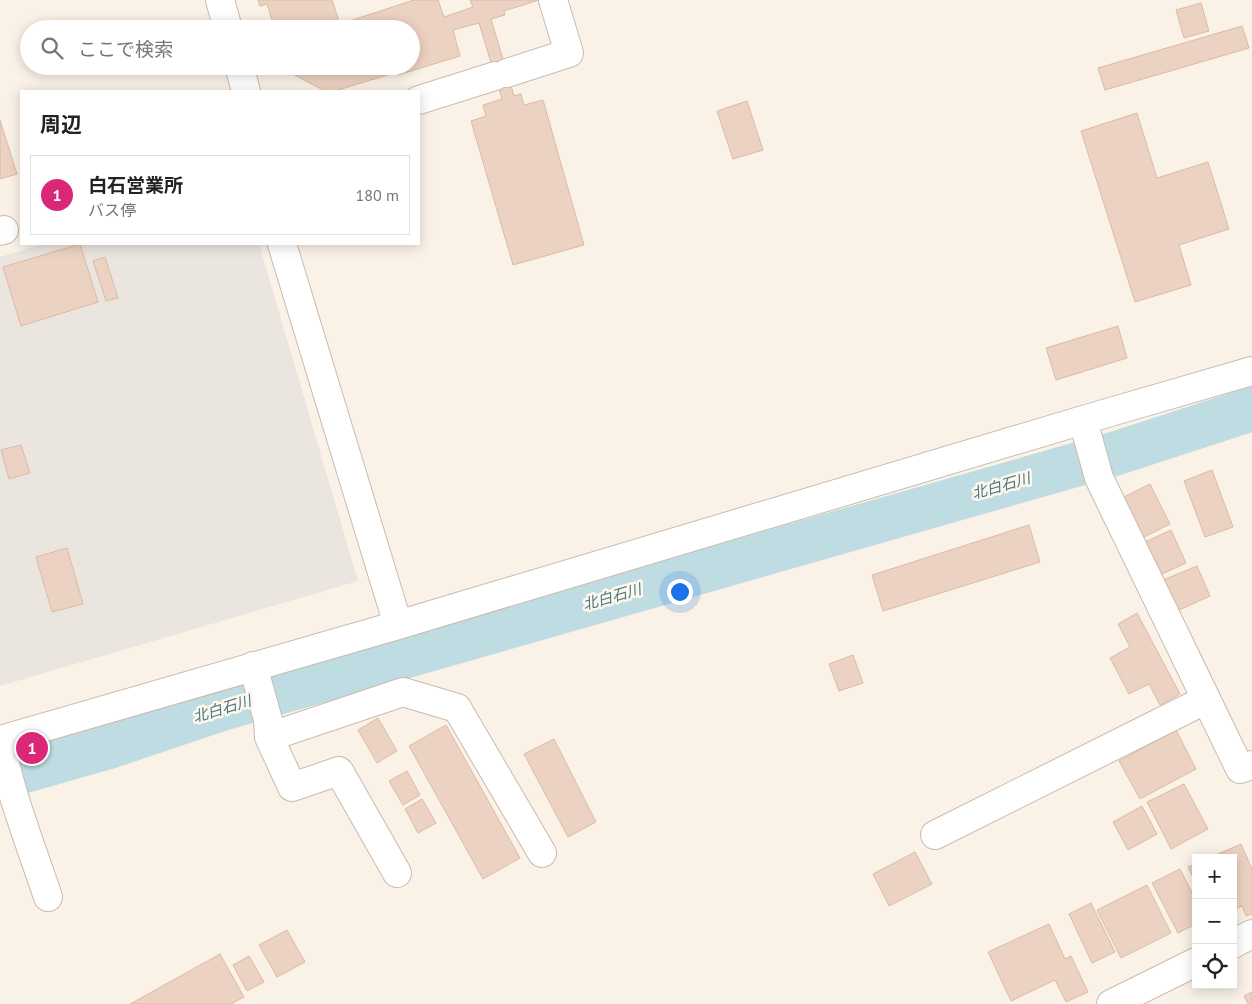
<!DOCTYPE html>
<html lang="ja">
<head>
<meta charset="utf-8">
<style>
	:root { --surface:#fff; --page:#f2f2f2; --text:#222; --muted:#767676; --line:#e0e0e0; --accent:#db2777 }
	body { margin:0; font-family:"PT Sans","Noto Sans JP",sans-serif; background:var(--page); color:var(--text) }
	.controls { position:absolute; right:15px; bottom:15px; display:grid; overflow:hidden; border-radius:0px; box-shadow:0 2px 12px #0003 }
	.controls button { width:45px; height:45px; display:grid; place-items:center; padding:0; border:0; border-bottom:1px solid var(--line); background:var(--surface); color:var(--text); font:25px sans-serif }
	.you { position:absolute; left:679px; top:591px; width:18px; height:18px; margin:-12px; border:4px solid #fff; border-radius:50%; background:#1a73e8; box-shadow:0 0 0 8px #1a73e833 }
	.badge { display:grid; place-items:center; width:32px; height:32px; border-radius:50%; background:var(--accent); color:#fff; font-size:16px; font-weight:700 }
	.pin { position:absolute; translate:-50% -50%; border:2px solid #fff; box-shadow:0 1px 5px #0006 }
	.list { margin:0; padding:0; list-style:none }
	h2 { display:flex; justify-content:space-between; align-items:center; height:65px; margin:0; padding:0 20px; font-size:21px }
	h2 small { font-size:16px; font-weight:400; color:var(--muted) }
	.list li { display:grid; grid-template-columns:32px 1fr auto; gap:15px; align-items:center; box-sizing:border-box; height:80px; margin:0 10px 10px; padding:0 10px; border:1px solid var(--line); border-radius:0px }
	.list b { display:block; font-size:19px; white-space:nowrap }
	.list p { margin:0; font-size:16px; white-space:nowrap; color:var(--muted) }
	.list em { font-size:16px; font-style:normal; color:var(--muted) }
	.icon { flex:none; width:28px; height:28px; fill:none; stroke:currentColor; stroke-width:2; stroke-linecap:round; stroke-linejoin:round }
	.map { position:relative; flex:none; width:1252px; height:1004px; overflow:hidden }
	.search { position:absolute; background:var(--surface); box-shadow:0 2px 12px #0003; left:20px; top:20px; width:400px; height:55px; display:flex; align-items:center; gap:12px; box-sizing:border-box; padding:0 18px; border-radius:28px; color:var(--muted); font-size:19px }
	.panel { position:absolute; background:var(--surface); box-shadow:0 2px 12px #0003; left:20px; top:90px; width:400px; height:155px; border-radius:0px }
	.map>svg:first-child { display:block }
	.industrial { fill:#ebe5e0 }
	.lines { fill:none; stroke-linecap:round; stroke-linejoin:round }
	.river { stroke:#bedce1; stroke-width:44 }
	.building { fill:#ecd2c2; stroke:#dcbaa4 }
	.minor-casing { stroke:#cabaaf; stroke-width:30 }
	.minor { stroke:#fff; stroke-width:28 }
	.labels { text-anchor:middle; stroke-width:5; stroke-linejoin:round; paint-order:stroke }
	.water-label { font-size:15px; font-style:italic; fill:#4b7881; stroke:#fdf7ed }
</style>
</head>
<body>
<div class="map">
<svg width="1252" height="1004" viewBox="0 0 1252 1004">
	<rect width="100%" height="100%" fill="#faf2e7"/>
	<path class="industrial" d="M44,244H259L358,581L0,686V257Z"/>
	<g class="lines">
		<path class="river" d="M0,778L112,746L225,708L1117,453L1252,409"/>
	</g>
	<path class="building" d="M258,0H332L340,24L414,0H438L444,17L473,7L470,0H539L504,11L505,15L491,19L514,96L521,94L524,105L543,100L584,245L513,265L471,121L486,116L483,105L502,99L479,23L453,30L460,56L398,75L397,72L335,91H325L287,71L286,66H411V29H275L267,4L260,6Z
		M1201,3L1209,31L1184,38L1176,10Z
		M1242,26L1249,48L1105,90L1098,68Z
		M747,101L763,150L733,159L717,111Z
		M1137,113L1157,178L1208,162L1229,229L1179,245L1191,285L1135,302L1081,131Z
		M0,120L17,174L0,179Z
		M80,244L98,302L21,326L3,267Z
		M105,257L118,298L106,301L93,261Z
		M1118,326L1127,358L1056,380L1046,348Z
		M21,445L30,473L9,479L1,450Z
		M1212,470L1233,527L1205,537L1184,481Z
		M1150,484L1170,524L1142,538L1122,498Z
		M1029,525L1040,562L883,611L872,575Z
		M1171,530L1186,563L1160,575L1145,542Z
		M67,548L83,604L52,612L36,557Z
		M1197,566L1210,596L1177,611L1163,580Z
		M1137,613L1180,694L1160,705L1149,684L1129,694L1110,658L1130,647L1118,624Z
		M853,655L863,683L839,691L829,664Z
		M378,718L397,751L377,763L358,730Z
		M446,725L520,858L483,879L409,746Z
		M1176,730L1196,769L1140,799L1119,761Z
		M554,739L596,822L568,837L524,754Z
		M407,771L420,795L403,805L389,781Z
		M1184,784L1208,829L1171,849L1147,802Z
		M422,799L436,823L418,833L405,809Z
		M1142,806L1157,834L1128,850L1113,822Z
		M1241,844L1252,869V914L1246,916L1242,906L1233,910V858H1209Z
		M915,852L932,884L889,906L873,874Z
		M1196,864V884L1188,867Z
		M1180,869L1196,900V924L1178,933L1152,883Z
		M1147,885L1171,933L1121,958L1097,910Z
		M1091,903L1115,952L1092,963L1069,914Z
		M1049,924L1065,959L1071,956L1088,992L1066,1002L1055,980L1011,1001L988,952Z
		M287,930L305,962L277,977L259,945Z
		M220,954L244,997L231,1004H130Z
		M249,956L264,982L247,991L233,965Z
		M1252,992V1004H1248L1244,996Z"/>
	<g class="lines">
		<defs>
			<path id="minor" d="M220,0L228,29
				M239,66L246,91
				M507,73L569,53L553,0
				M419,100L495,76
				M0,231L4,230
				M282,244L398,625
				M1083,420L1099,478L1240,769L1252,765
				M253,666L268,720L269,737L292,787L339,771L397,873
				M269,737L403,692L457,708L542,853
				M0,740L398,625L1083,420L1252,371
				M0,740C10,794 31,846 48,897
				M935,835L1205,700
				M1233,944L1252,934
				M1111,1004L1196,962"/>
		</defs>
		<use href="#minor" class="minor-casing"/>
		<use href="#minor" class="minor"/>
	</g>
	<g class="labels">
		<g class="water-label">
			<text transform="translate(1001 486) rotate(-16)" y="5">北白石川</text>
			<text transform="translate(612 597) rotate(-16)" y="5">北白石川</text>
			<text transform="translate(222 709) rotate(-17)" y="5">北白石川</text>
		</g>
	</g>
</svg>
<div class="controls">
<button>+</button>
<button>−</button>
<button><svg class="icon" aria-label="locate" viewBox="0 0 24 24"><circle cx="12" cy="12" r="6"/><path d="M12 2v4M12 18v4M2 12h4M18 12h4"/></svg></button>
</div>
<div class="you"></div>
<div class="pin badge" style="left:32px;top:748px">1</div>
<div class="search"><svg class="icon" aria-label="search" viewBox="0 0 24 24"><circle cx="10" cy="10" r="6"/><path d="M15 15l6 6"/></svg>ここで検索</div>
<section class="panel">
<h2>周辺<small></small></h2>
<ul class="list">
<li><span class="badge">1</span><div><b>白石営業所</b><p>バス停</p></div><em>180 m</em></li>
</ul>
</section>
</div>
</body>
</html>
